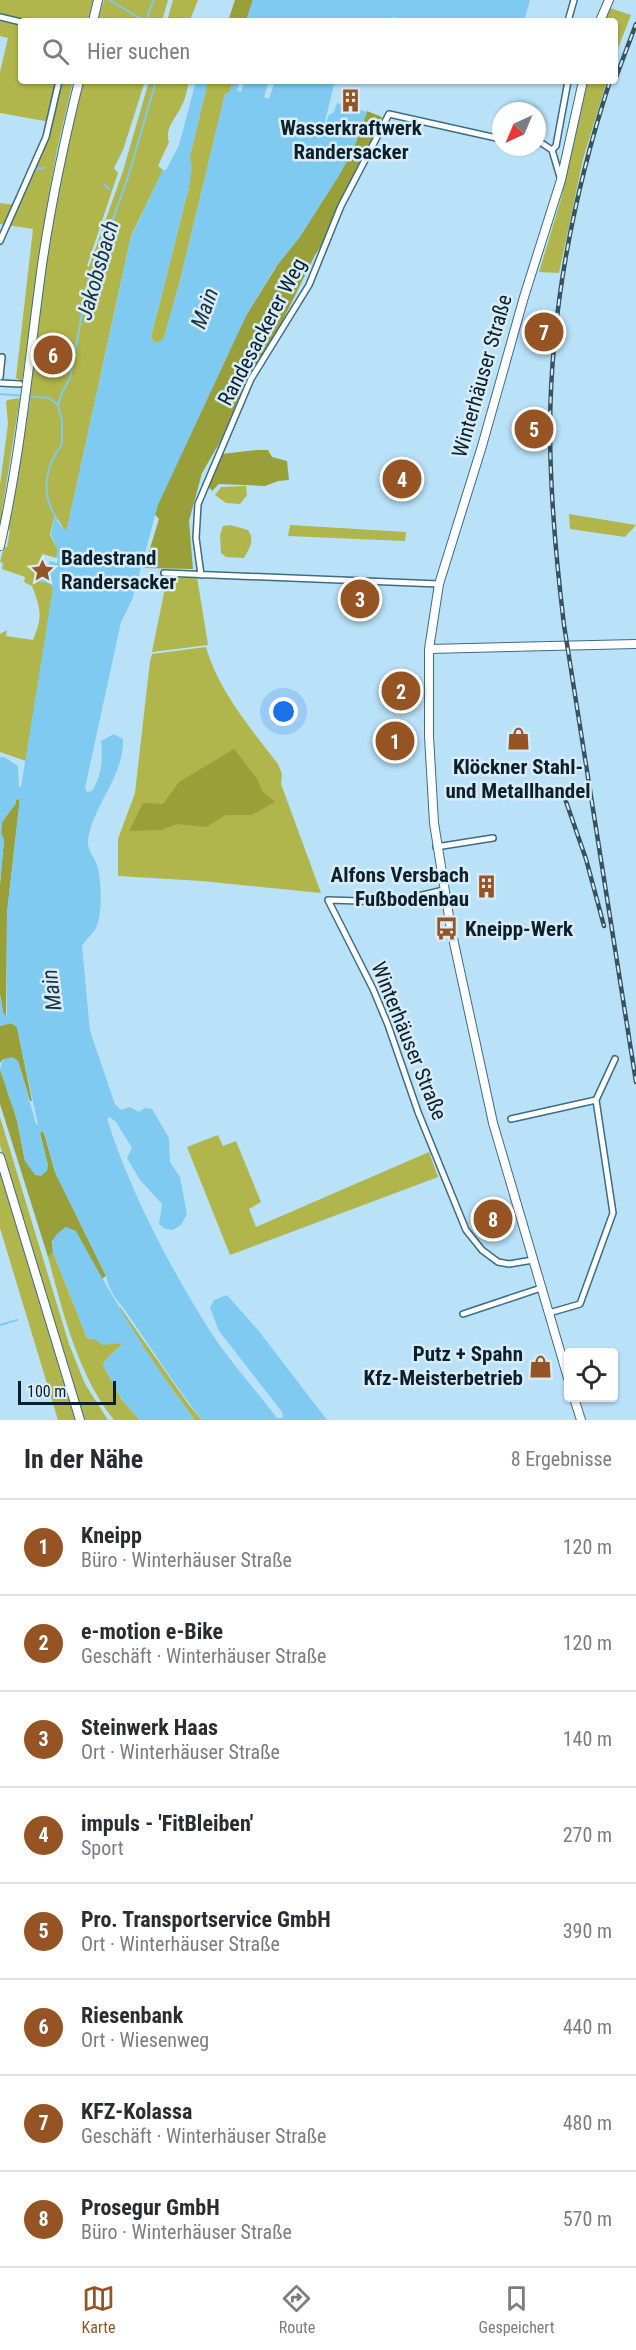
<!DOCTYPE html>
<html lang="de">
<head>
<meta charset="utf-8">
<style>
	:root { --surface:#fff; --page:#f2f2f3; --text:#2b2b33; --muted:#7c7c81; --line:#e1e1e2; --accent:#965324 }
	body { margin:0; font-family:"Roboto Condensed",sans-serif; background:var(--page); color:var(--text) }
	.controls { position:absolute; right:18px; bottom:18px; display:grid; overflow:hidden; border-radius:6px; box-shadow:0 2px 4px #0004 }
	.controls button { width:54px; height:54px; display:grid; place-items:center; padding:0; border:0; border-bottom:2px solid var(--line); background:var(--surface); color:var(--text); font:30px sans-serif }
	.compass { position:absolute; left:492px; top:102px; width:54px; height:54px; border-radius:50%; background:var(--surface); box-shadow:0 2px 4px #0004; rotate:224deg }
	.scale { position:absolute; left:18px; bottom:15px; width:98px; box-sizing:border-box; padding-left:6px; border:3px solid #0b202b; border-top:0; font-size:16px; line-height:21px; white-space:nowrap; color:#0b202b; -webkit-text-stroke:4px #d8ecf8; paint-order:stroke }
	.you { position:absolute; left:284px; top:712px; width:21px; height:21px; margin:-15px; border:4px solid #fff; border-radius:50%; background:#1a73e8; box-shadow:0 0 0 9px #1a73e833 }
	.badge { display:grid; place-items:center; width:39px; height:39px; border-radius:50%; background:var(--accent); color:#fff; font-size:20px; font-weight:700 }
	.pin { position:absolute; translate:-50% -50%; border:3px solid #fff; box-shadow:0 2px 6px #0006 }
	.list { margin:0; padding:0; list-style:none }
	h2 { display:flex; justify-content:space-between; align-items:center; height:78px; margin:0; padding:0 24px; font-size:26px }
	h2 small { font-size:20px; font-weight:400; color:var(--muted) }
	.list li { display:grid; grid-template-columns:39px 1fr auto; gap:18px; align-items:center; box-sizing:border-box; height:96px; padding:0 24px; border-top:2px solid var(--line) }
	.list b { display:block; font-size:22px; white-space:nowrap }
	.list p { margin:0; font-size:20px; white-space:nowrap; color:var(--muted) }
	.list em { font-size:20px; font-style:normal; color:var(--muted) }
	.icon { flex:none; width:33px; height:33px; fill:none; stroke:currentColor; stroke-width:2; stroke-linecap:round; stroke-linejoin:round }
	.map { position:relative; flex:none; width:636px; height:1420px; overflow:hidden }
	.search { position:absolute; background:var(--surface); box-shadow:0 2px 4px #0004; left:18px; right:18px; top:18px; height:66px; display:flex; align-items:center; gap:15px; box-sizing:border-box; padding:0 21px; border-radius:6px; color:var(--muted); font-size:22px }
	.sheet { height:846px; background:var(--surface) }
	nav { display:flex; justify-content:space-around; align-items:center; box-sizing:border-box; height:84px; border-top:2px solid var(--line); background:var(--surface); font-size:16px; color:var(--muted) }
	nav a { display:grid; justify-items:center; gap:3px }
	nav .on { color:var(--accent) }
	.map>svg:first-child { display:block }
	.green { fill:#b0b64b }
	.forest { fill:#999f39 }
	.water { fill:#7fcaf1 }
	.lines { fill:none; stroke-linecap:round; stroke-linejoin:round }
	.stream { stroke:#7fcaf1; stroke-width:2 }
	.street-casing { stroke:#3b6d86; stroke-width:8 }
	.secondary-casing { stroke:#3b6d86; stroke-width:10 }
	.street { stroke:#fff; stroke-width:5 }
	.secondary { stroke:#fff; stroke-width:8 }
	.rail-casing { stroke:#375260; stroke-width:4.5 }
	.rail { stroke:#d8ecf8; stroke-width:2; stroke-dasharray:7; stroke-linecap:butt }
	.labels { text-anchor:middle; stroke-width:5; stroke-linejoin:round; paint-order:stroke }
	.poi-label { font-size:21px; font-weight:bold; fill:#0b202b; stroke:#d8ecf8 }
	.street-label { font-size:21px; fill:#0b202b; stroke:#d8ecf8 }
	.water-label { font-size:22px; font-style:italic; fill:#1a313e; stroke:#d8ecf8 }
</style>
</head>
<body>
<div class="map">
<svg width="636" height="1420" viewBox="0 0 636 1420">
	<rect width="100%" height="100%" fill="#b9e2f9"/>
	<path class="green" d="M0,0H93L88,21H21V81H73L57,150L47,206L22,381L16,378L33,229L0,224V203L16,205L50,122L0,113V72L8,38L0,36Z
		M104,0H168L162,21H97Z
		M173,0H198L190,20L167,21Z
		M610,8L631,15L615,56V21H605Z
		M81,81H145L123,150L114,168L118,173L87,266L89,267L123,171L149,81H189C187,89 186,98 182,105C177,117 164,128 169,142L158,166L163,170L131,236L67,529H64L57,518L54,517L50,535L58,550L56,558L43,554L39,566L40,581L50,584L53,589L26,761L0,752V634L7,630L6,636L33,640C42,617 42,612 32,586L24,582L25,577L2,569L3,563L0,562L4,547H7L10,530L0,527V485L8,424L6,402L7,400L20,398L2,511L12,513L26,414L29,408L33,363L38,348V322L47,255L58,187Z
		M208,81H233L230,92L225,94L181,277L164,338L158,343L154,342L151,337L189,187L190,156Z
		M588,81H607L583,159L559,273L539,272L561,199Z
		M246,486L247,495L240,504L226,503L215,495L221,487Z
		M569,514L636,525L625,537L570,529Z
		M230,525L248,530C255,540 250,548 244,558L226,557L221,553L220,535L223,526Z
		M290,525L406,532L405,541L288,536Z
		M197,577L208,645L152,652L167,578Z
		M206,647C218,690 251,729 278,764L282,774L281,784L321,893L202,881L118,876V839L135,793L150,661L152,654Z
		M0,1117L69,1344L85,1384L108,1420H83L0,1145Z
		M218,1135L223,1146L236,1141L261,1202L249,1209L256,1227L429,1152L438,1177L230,1255L187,1147Z
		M0,1164L77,1420H58L0,1228Z
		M53,1252L87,1338L123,1343C117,1351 108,1355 103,1365L122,1400L140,1420H114C78,1375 63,1313 48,1257Z
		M120,1307L189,1405L202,1420H195C168,1384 142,1347 119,1308Z"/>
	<path class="forest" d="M235,0H253L246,21H228Z
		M367,111L382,117L334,225L314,257L282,322L264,351L220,442L202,473L189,521L193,569L144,568L159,519L149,508L247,314L275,269L296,225L323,194L351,156Z
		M257,450H268L272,457L287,461L289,480L278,481L265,486L219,484L212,491L208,486L222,454Z
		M234,749L258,780L262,791L275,802L252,815H226L206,827L177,824L161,830L129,831L143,803L163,804L179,782Z
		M20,798L7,913L6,1017L3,1012L0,994V884L4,840L1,833L2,822L16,803V800Z
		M11,1023L17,1027L32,1101H30L18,1061L3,1059L0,1063V1026Z
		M0,1069L17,1120L25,1161L48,1166L40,1133L42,1131L44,1133L55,1172L106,1276L102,1279L75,1231L66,1227L52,1241L53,1252L48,1257L0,1104Z"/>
	<path class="water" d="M253,0H530L524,21H408L394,17L384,21H246Z
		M196,81H208L190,156L192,168L189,187L151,337L154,342L158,343L164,338L181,277L225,94L230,92L233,81H239L237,90L241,92L245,81H269L264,97L269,99L275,81H335L322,133L329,115L334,112L337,103L367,112L352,152L340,174L300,237L275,268L247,314L158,505L132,600L121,622L85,788L87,792L92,791C102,775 103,759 101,741L114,734L123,739C124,775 97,800 89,834C85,852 94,853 98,868C101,884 103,912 96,928C93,934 86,939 82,946L90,1031L115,1104L121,1110L130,1107L139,1112L145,1108L152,1109L169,1138L170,1162L180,1177L187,1214L181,1225L173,1230L165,1229L159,1224L162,1204L140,1180L127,1158L132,1148L116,1122L110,1117L107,1119C131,1194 170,1268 212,1334C231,1363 256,1390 277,1418H283L282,1412L219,1331L210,1308L214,1300L227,1295L258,1330L327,1420H202C176,1387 153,1351 129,1316C118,1299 112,1299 106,1276L55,1172L44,1132L42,1131L40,1134L48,1166L47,1171L41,1176L35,1175L25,1161L17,1120L0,1069L3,1059L13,1057L18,1061L36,1124L38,1125L17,1027L11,1023L0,1026V994L3,1012L6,1017L7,1016V913L20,799L16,800V803L2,822L1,833L4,840L0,884V757H4L18,766L19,787H21L53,589L50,584L40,581L50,561L57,563L58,558H56L58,550L51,535L54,517L64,529H67L131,237L163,170H166L179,145Z
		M66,1227L76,1231C112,1297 149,1360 195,1420H140L122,1400L103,1365C108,1355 117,1352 123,1343L102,1345L96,1340L87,1338L53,1252C51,1238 55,1235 66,1227Z"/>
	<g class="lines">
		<path class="stream" d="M109,0L145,21
			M149,21L148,13L154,0
			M34,169L44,168
			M104,184L109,189
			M0,394L49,398L58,405
			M57,519C40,494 45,467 62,444V421L58,406L61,395L70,378L85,298L129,174L156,81
			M0,1325L17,1320"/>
		<defs>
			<path id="street" d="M0,17L21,22
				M568,21L574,0
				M537,140L552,150L560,177
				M552,150L556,146L568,81
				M0,241L46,137L59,81
				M0,377L2,357
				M0,383L20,384
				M164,573L439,584
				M201,575L196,538L198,504L251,379L309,285L341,206L389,114L501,139
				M436,847L493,838
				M444,890L393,902L328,900L373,989L388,1025L418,1112L466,1230L482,1250L498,1262L509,1264L533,1260
				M511,1119L596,1100
				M549,1313L580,1304L613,1213L596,1100L615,1059
				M463,1314L541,1288"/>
			<path id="secondary" d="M93,21L98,0
				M600,21L609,0
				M0,546C21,453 29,359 42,265C51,203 64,142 79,81
				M429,649L636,644
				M0,1157L80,1420
				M568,1378L493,1123L451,929L434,823L429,736V649L439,584L482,446L524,297L561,180L583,81
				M574,1398L581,1420"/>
		</defs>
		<use href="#street" class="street-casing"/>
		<use href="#secondary" class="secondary-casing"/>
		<use href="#street" class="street"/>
		<use href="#secondary" class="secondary"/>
		<defs>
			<path id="rail" d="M615,80L636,24
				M610,81C574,192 551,309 550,426C550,493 556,559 564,625L636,1082
				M562,790L586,859L604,926"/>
		</defs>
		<use href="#rail" class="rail-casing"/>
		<use href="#rail" class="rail"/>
	</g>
	<defs>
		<symbol id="building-bare" viewBox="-9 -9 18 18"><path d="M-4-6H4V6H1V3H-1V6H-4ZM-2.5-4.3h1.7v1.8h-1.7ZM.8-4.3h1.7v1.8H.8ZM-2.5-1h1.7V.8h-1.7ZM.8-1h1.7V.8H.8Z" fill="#965324" stroke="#d8ecf8" stroke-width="2.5" paint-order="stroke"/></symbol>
		<symbol id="sight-bare" viewBox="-9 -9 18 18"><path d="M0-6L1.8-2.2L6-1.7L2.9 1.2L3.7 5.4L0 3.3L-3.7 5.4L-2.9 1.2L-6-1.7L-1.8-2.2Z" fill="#965324" stroke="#d8ecf8" stroke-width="2.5" paint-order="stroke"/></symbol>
		<symbol id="shop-bare" viewBox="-9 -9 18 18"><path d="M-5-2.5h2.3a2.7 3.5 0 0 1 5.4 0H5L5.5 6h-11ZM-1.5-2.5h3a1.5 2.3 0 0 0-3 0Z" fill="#965324" stroke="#d8ecf8" stroke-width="2.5" paint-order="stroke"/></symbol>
		<symbol id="bus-bare" viewBox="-9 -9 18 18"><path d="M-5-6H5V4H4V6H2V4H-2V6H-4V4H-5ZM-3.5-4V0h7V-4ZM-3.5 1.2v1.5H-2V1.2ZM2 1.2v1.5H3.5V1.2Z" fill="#965324" stroke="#d8ecf8" stroke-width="2.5" paint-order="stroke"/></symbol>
	</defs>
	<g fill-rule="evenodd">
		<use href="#building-bare" x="334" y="84" width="33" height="33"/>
		<use href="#sight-bare" x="26" y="554" width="33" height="33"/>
		<use href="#shop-bare" x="502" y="722" width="33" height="33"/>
		<use href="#building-bare" x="470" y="870" width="33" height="33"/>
		<use href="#bus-bare" x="430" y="912" width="33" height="33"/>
		<use href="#shop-bare" x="524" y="1350" width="33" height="33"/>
	</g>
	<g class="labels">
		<g class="poi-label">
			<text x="351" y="135">Wasserkraftwerk<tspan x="351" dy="24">Randersacker</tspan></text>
			<text x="61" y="565" text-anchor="start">Badestrand<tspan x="61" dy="24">Randersacker</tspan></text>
			<text x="518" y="774">Klöckner Stahl-<tspan x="518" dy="24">und Metallhandel</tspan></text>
			<text x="469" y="882" text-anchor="end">Alfons Versbach<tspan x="469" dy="24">Fußbodenbau</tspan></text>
			<text x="465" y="936" text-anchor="start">Kneipp-Werk</text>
			<text x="523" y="1361" text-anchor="end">Putz + Spahn<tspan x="523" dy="24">Kfz-Meisterbetrieb</tspan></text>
		</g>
		<g class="street-label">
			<text transform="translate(262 332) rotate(-62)" y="7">Randesackerer Weg</text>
			<text transform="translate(482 376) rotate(-74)" y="7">Winterhäuser Straße</text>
			<text transform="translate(409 1041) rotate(68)" y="7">Winterhäuser Straße</text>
		</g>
		<g class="water-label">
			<text transform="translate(97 270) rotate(-74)" y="8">Jakobsbach</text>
			<text transform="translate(204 308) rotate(-70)" y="8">Main</text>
			<text transform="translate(51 990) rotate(-97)" y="8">Main</text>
		</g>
	</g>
</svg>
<div class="controls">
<button><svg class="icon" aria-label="locate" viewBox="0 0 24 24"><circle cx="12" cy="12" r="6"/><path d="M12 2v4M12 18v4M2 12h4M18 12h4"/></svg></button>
</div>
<svg class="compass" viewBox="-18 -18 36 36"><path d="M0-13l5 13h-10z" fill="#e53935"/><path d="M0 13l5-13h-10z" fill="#7c7c81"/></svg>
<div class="scale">100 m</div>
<div class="you"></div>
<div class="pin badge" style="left:395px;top:741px">1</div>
<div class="pin badge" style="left:401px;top:691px">2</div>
<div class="pin badge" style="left:360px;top:599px">3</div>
<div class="pin badge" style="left:402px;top:479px">4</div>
<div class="pin badge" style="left:534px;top:429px">5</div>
<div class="pin badge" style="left:53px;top:355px">6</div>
<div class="pin badge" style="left:544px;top:332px">7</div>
<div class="pin badge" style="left:493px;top:1219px">8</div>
<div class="search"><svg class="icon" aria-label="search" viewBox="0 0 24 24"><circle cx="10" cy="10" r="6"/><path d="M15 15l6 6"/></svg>Hier suchen</div>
</div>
<section class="sheet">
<h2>In der Nähe<small>8 Ergebnisse</small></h2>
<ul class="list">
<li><span class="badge">1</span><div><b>Kneipp</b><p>Büro · Winterhäuser Straße</p></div><em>120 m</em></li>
<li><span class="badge">2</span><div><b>e-motion e-Bike</b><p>Geschäft · Winterhäuser Straße</p></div><em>120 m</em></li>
<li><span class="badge">3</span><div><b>Steinwerk Haas</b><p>Ort · Winterhäuser Straße</p></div><em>140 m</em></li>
<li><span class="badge">4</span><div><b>impuls - 'FitBleiben'</b><p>Sport</p></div><em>270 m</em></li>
<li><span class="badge">5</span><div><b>Pro. Transportservice GmbH</b><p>Ort · Winterhäuser Straße</p></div><em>390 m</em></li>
<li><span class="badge">6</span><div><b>Riesenbank</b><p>Ort · Wiesenweg</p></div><em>440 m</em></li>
<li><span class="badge">7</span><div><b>KFZ-Kolassa</b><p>Geschäft · Winterhäuser Straße</p></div><em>480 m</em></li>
<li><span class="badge">8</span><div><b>Prosegur GmbH</b><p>Büro · Winterhäuser Straße</p></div><em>570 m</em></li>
</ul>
</section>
<nav>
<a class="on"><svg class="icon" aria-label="map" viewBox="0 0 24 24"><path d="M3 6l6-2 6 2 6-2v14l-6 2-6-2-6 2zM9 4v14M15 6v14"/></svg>Karte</a>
<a><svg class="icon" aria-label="directions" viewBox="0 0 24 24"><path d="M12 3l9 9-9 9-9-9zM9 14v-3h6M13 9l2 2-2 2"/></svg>Route</a>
<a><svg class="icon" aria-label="saved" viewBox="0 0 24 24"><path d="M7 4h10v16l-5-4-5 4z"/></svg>Gespeichert</a>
</nav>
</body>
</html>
